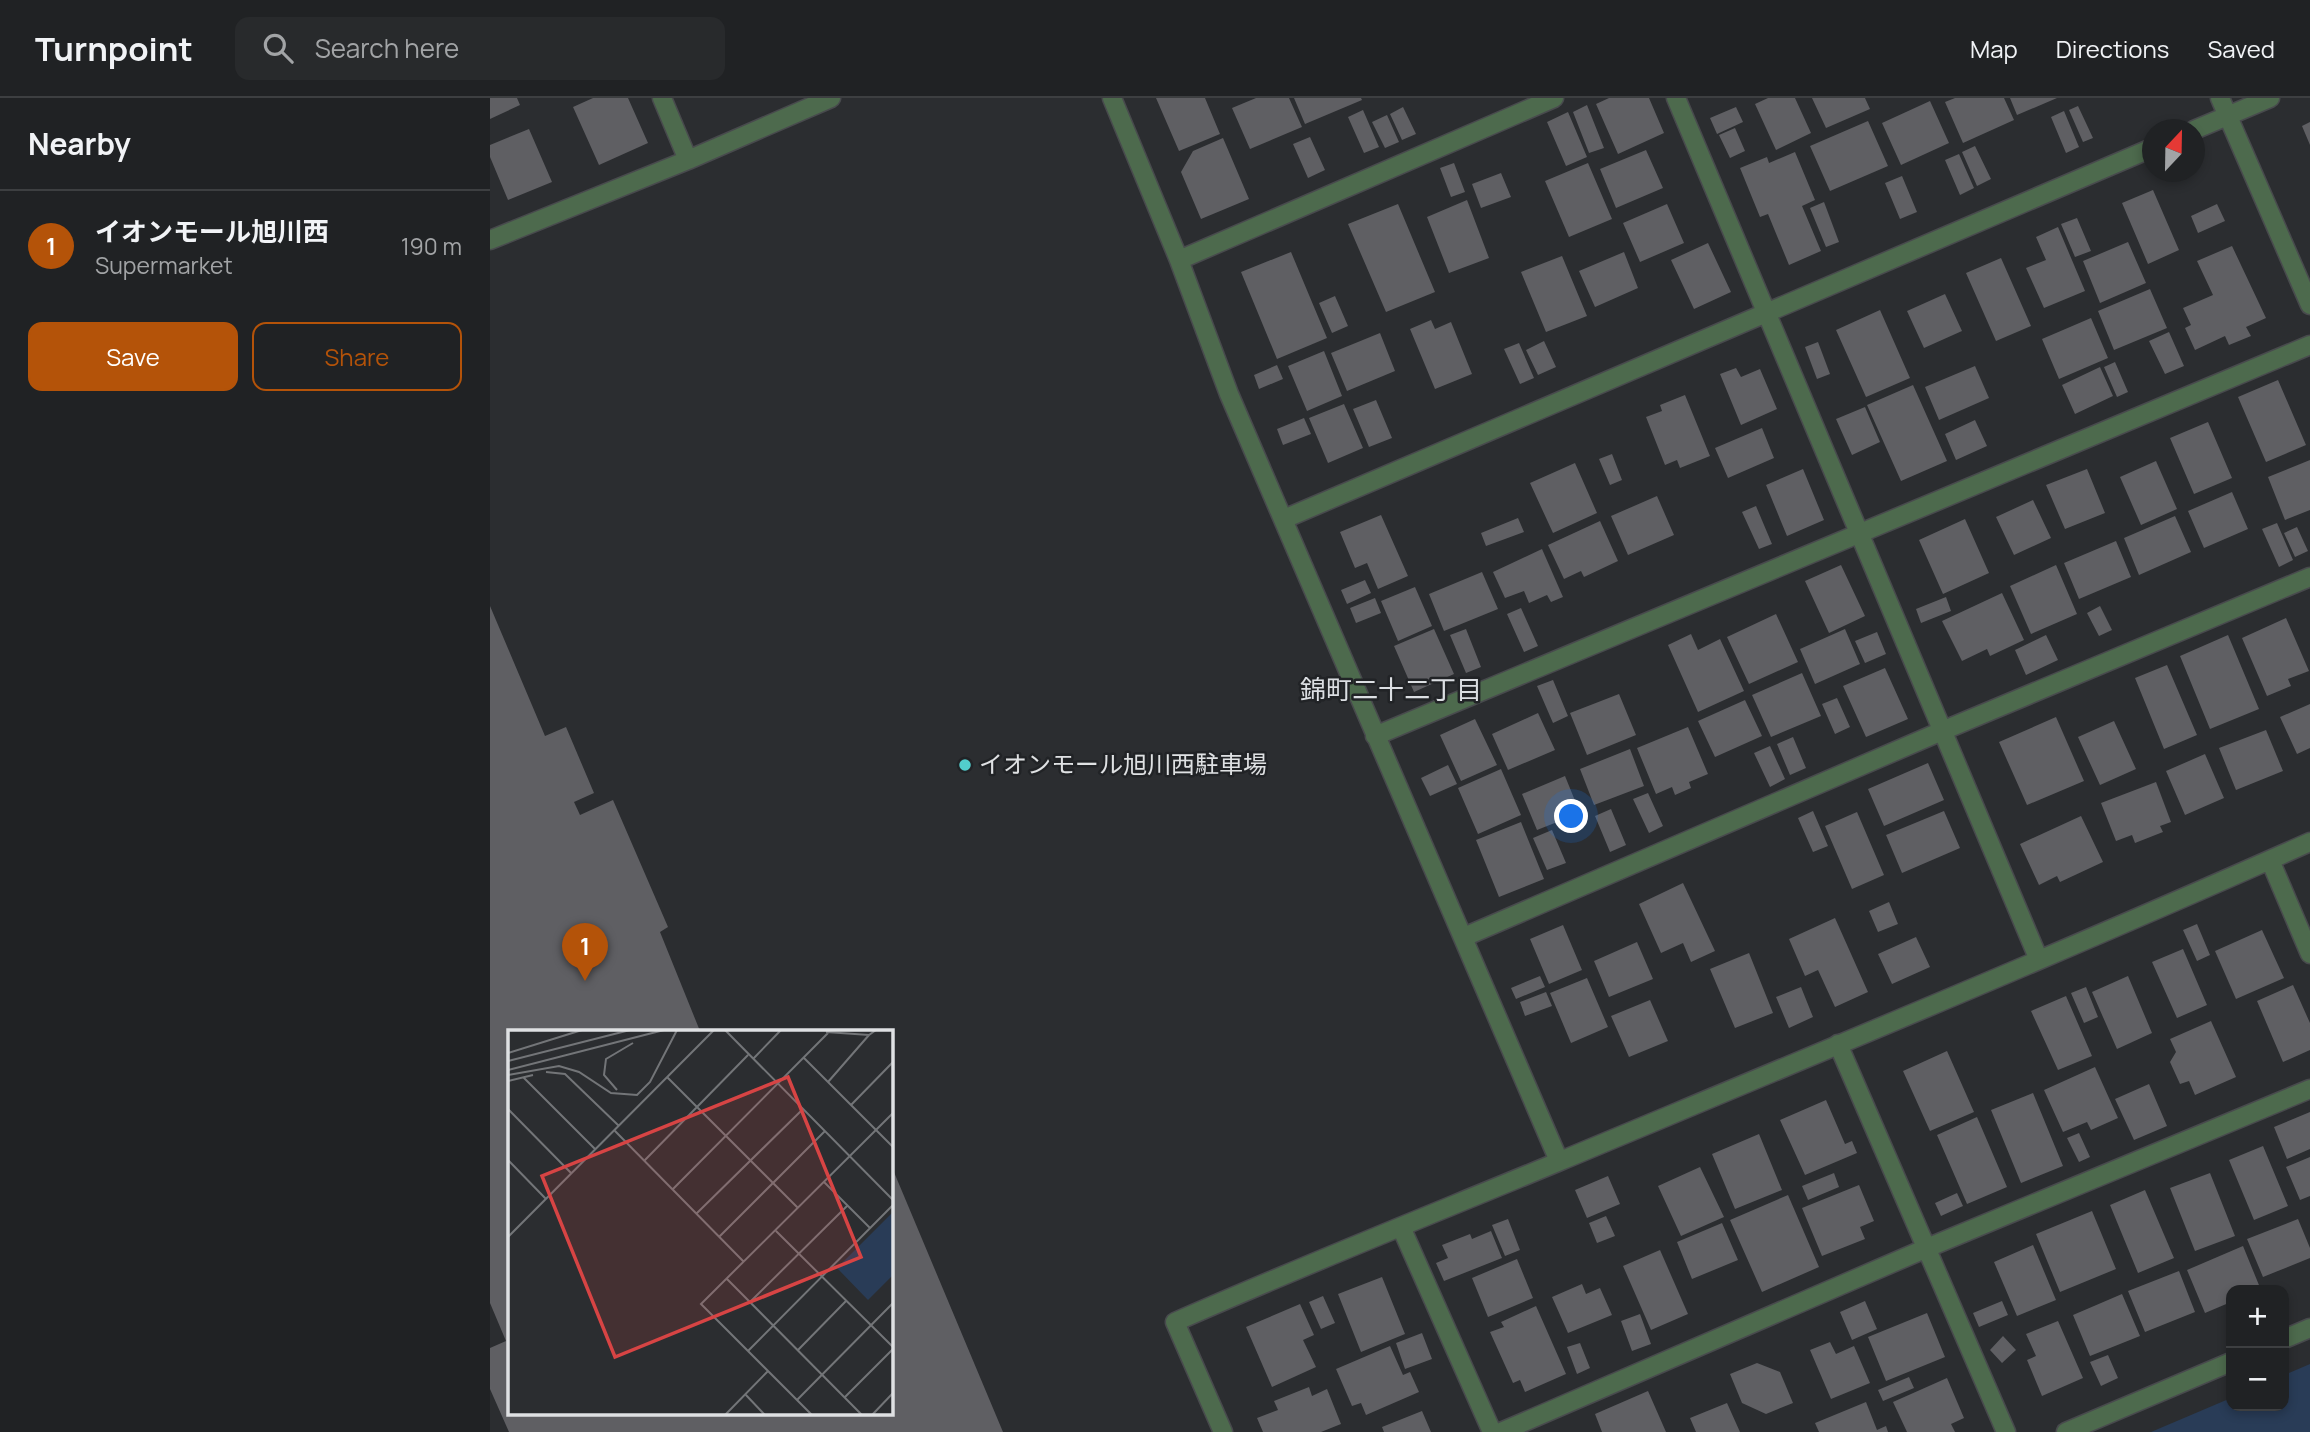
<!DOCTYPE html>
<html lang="en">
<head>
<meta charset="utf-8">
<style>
	:root { --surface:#202224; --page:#282a2c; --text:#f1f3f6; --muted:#a2a4a6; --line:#3d3f41; --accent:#b45309 }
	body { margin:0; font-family:Manrope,"Noto Sans JP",sans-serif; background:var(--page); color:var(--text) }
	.controls { position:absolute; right:21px; bottom:21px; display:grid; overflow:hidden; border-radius:14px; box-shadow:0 4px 10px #0003 }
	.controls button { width:63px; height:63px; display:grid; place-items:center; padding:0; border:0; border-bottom:2px solid var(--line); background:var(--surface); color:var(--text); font:35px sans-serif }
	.compass { position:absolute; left:1652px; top:21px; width:63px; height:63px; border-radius:50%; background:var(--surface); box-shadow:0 4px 10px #0003; rotate:22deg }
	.you { position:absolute; left:1082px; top:719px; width:24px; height:24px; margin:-18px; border:5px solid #fff; border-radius:50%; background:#1a73e8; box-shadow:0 0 0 10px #1a73e833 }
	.badge { display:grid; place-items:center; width:46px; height:46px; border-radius:50%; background:var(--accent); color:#fff; font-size:23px; font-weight:700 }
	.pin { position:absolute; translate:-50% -58px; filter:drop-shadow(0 2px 4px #0008) }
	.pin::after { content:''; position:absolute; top:37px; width:24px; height:21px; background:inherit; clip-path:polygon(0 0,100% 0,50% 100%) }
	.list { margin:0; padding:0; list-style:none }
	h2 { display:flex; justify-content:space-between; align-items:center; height:91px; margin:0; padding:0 28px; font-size:30px }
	h2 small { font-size:23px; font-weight:400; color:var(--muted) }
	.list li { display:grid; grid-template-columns:46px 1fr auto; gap:21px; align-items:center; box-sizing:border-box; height:112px; padding:0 28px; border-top:2px solid var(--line) }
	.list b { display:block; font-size:26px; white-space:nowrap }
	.list p { margin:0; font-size:23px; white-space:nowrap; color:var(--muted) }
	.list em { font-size:23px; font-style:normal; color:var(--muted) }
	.actions { display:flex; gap:14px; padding:21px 28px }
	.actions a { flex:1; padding:16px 0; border:2px solid var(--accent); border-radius:14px; text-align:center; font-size:24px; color:var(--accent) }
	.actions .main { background:var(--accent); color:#fff }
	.icon { flex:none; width:38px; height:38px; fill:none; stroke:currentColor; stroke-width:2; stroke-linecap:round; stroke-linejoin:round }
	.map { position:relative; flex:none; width:1820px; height:1334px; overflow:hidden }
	header { display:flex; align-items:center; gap:42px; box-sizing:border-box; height:98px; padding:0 35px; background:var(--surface); border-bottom:2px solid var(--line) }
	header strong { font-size:33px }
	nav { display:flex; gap:38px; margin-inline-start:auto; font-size:24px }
	.search { width:490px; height:63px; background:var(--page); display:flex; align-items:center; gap:18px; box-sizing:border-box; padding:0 24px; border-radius:14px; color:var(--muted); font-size:26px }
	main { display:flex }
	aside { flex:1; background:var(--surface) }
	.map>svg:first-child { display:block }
	.green { fill:#293c57 }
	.building { fill:#5f5f63 }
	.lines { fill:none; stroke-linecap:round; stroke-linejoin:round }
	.street-casing { stroke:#484a4d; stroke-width:21 }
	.street { stroke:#4d6a4d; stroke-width:18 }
	.poi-dot { fill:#52cdcd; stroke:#212326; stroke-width:2.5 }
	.labels { text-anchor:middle; stroke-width:5; stroke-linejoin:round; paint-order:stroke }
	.poi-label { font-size:24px; fill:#dfe1e3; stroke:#212326; text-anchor:start }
	.neighbourhood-label { font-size:26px; fill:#dbdee2; stroke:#212326 }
	.inset-road { fill:none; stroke:#737578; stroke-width:2 }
	.view { fill:#d74444; fill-opacity:0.15; stroke:#d74444; stroke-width:3.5 }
	.inset-edge { fill:none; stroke:#dfe1e3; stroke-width:3.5 }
</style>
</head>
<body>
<header>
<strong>Turnpoint</strong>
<div class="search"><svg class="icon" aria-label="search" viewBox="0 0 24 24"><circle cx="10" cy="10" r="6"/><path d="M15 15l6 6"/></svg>Search here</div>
<nav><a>Map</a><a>Directions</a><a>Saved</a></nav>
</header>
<main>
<aside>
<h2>Nearby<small></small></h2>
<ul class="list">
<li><span class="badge">1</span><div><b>イオンモール旭川西</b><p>Supermarket</p></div><em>190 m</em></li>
</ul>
<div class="actions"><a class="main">Save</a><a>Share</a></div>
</aside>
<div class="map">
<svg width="1820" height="1334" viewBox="0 0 1820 1334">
	<rect width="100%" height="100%" fill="#2b2d30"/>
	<path class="green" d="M1820,1266V1334H1661L1741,1300V1308H1794V1277Z"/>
	<path class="building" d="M0,0H27L30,7L0,21Z
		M103,0H138L158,45L109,67L83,9Z
		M666,0H715L730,36L689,53Z
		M766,0H799L812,29L760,51L742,10Z
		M804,0H871L872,2L815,26Z
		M1119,0H1159L1174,35L1128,56L1106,6Z
		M1278,0H1305L1321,35L1286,52L1265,6Z
		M1322,0H1375L1380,11L1336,30Z
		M1465,0H1514L1524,22L1473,45L1455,4Z
		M1520,0H1567L1527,17Z
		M1440,3L1459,45L1411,67L1392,25Z
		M1097,7L1114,50L1099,55L1083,14Z
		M1588,8L1603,40L1593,44L1579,12Z
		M913,9L926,36L912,42L900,16Z
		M1246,9L1253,24L1227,36L1220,20Z
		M873,12L889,49L874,55L858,19Z
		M1574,13L1589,49L1576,55L1561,19Z
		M1078,14L1097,59L1076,68L1057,24Z
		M897,17L909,44L895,50L882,24Z
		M1378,23L1398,68L1340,93L1320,48Z
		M1820,24V47L1812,28Z
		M1245,30L1255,53L1240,60L1229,37Z
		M39,31L62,84L18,102L0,59V47Z
		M820,39L835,72L818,80L803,46Z
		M733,40L759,101L711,121L691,74L703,53Z
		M1485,48L1501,81L1487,88L1472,54Z
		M1156,52L1173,90L1126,110L1110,71Z
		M1305,54L1325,102L1312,108L1331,153L1299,167L1278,116L1270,119L1250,70L1277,59L1279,65Z
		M1469,56L1484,90L1470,97L1455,62Z
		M964,65L975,94L961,99L950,70Z
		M1098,65L1122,121L1079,139L1055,83Z
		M1011,75L1021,99L991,110L982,86Z
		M1412,78L1427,114L1410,121L1395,85Z
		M1663,92L1689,152L1658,166L1632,105Z
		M977,102L999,160L959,175L937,119Z
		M1334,104L1349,144L1336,149L1320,110Z
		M908,106L945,194L896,214L858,126Z
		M1177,106L1194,145L1150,164L1133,125Z
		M1727,106L1735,123L1708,135L1701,118Z
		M1587,120L1601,153L1585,159L1571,126Z
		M1568,129L1595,193L1554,210L1536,170L1556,162L1546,139Z
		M1638,144L1656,185L1610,205L1593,163Z
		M1218,145L1241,194L1204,211L1181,162Z
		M1742,148L1776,220L1756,229L1761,238L1739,247L1735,238L1705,252L1695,230L1701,227L1693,210L1723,197L1707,163Z
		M801,154L837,240L787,261L751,174Z
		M1134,154L1148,190L1105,209L1089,173Z
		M1072,158L1097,218L1056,234L1031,174Z
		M1511,160L1541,228L1506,243L1476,175Z
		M1660,191L1677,230L1624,252L1608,213Z
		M1455,196L1472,233L1434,250L1417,213Z
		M845,198L858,228L842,235L829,205Z
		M1390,212L1420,280L1376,299L1346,232Z
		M1601,220L1618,260L1569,281L1552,241Z
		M941,222L945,231L961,224L982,276L945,291L920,231Z
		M1679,234L1694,268L1675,276L1659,243Z
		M890,235L905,273L857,293L841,255Z
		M1054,243L1066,269L1048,277L1036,252Z
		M1328,244L1340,276L1327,281L1315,249Z
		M1029,245L1044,280L1030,286L1014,251Z
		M834,253L852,298L817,313L798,268Z
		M1625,264L1638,294L1627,299L1614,269Z
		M787,267L793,281L769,291L764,277Z
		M1485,268L1499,300L1449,322L1435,289Z
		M1610,269L1623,298L1585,316L1572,287Z
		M1246,270L1251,279L1270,271L1287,311L1251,327L1230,276Z
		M1788,282L1816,347L1776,364L1748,299Z
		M1423,287L1457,363L1411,383L1377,307Z
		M1195,297L1220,358L1190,370L1187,362L1175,367L1156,319L1172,313L1170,307Z
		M886,302L902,340L879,349L863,311Z
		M854,306L873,350L838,365L819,320Z
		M1375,309L1390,344L1362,357L1346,321Z
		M814,320L821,336L793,347L787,331Z
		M1485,322L1497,348L1466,362L1455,336Z
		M1718,324L1742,380L1704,396L1680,340Z
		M1272,330L1284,360L1238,380L1225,350Z
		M1122,356L1132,382L1120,387L1109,361Z
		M1820,362V412L1795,422L1778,379Z
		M1666,363L1687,411L1651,427L1630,379Z
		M1085,365L1107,415L1063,435L1040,385Z
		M1313,371L1334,422L1297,438L1276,387Z
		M1597,371L1615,415L1575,431L1556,387Z
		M1742,394L1758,431L1714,450L1698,413Z
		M1167,398L1184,437L1138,457L1121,418Z
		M1543,402L1561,440L1524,457L1506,419Z
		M1266,408L1282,446L1269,451L1252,414Z
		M891,417L918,478L888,491L877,465L865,470L850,434Z
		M1685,418L1701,454L1649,477L1634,440Z
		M1028,420L1034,434L996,448L991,435Z
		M1475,421L1499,475L1453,496L1429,442Z
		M1110,423L1128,463L1094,479L1091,473L1074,481L1058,447Z
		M1787,425L1803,462L1789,469L1772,431Z
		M1807,429L1818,453L1805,459L1794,435Z
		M1626,443L1641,479L1589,501L1574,465Z
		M1052,451L1073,499L1061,504L1057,497L1039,505L1034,493L1015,500L1003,474Z
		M1351,467L1375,518L1339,535L1315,483Z
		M1566,467L1587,516L1541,536L1520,488Z
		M992,474L1008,511L954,533L939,496Z
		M875,482L881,495L857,506L851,492Z
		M925,489L942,528L908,543L891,503Z
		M1512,495L1534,542L1500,558L1497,551L1472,563L1452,523Z
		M1456,499L1461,513L1431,525L1426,511Z
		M885,500L891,515L866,525L860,510Z
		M0,508L55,638L76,629L104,695L84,704L90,717L123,702L178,829L170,834L210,933H19V1315H401V1067L513,1334H19L0,1291V1250L16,1243L0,1205Z
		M1610,508L1622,532L1609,538L1597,515Z
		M1031,510L1048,548L1034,554L1017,516Z
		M1286,516L1308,564L1259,586L1237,539Z
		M1796,520L1819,573L1798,581L1801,588L1777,598L1752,540Z
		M944,531L964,576L924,594L904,548Z
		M976,531L991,569L976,575L960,537Z
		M1355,531L1370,566L1325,586L1310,551Z
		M1387,534L1396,556L1375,565L1365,543Z
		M1201,536L1208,552L1230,541L1254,593L1208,614L1178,547Z
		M1556,537L1568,562L1536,577L1525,552Z
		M1738,537L1769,611L1720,631L1690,558Z
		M1677,567L1707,637L1674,651L1645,580Z
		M1395,570L1418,621L1376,639L1353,588Z
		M1312,575L1331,618L1281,639L1262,597Z
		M1063,582L1078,618L1063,625L1047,588Z
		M1129,596L1146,637L1097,657L1080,615Z
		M1347,600L1360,629L1345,636L1332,606Z
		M1255,602L1272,638L1225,659L1208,623Z
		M1820,606V650L1807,656L1790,619Z
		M1048,615L1065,652L1018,672L1002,636Z
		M1566,619L1594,683L1537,707L1509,644Z
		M985,621L1007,667L971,683L950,637Z
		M1624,623L1646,671L1610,687L1588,639Z
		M1198,629L1218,676L1199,684L1201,690L1185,697L1182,689L1166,696L1147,650Z
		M1776,632L1793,673L1746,692L1729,650Z
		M1303,639L1316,670L1300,677L1287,646Z
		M1280,648L1295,681L1280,689L1264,655Z
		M1140,651L1154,688L1104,707L1090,671Z
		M1715,656L1734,700L1695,717L1676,673Z
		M1438,665L1454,702L1394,728L1378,691Z
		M958,667L967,686L940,698L931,680Z
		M1011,671L1031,717L988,736L968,690Z
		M1075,678L1090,715L1047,732L1032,696Z
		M1666,684L1681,724L1670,728L1673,734L1645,745L1642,737L1626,743L1611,705Z
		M1158,695L1173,728L1159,735L1143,701Z
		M1121,711L1136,747L1120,754L1105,718Z
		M1323,713L1338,748L1323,754L1308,720Z
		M1454,713L1470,750L1412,775L1396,737Z
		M1367,714L1394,777L1362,791L1335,728Z
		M1591,718L1613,764L1570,784L1567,778L1549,787L1530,746Z
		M1031,724L1054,781L1009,799L986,742Z
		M1062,732L1076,765L1057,772L1043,740Z
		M1193,785L1225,853L1201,864L1193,845L1171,855L1149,806Z
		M1399,804L1408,826L1388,834L1379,813Z
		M1345,820L1378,894L1345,909L1328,872L1315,878L1299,841Z
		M1707,826L1720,857L1707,863L1693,832Z
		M1073,827L1092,872L1059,886L1040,841Z
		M1772,832L1794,880L1746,901L1725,853Z
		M1426,839L1440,869L1402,886L1388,856Z
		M1147,844L1163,881L1119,899L1104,863Z
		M1693,851L1717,907L1687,920L1662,864Z
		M1259,855L1283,915L1245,930L1220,871Z
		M1050,878L1055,889L1026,901L1021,890Z
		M1638,878L1662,935L1627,951L1602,894Z
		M1097,880L1118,929L1081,945L1060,895Z
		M1803,887L1820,925V952L1793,964L1767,903Z
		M1311,889L1323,919L1299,930L1286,899Z
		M1596,889L1608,919L1594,925L1581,895Z
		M1056,894L1062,908L1035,918L1030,904Z
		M1576,898L1602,958L1568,972L1541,913Z
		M1160,902L1178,943L1139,959L1121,918Z
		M1721,923L1746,979L1705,997L1699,983L1690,986L1680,964L1686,954L1680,941Z
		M1457,953L1484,1014L1440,1033L1413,973Z
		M1605,969L1628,1020L1601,1032L1597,1024L1573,1034L1554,992Z
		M1659,986L1677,1028L1644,1042L1625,1001Z
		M1543,995L1573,1068L1531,1085L1501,1012Z
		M1336,1002L1355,1046L1362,1043L1367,1055L1315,1077L1290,1022Z
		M1820,1014V1051L1797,1061L1784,1029Z
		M1487,1019L1517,1089L1477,1106L1447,1037Z
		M1589,1035L1600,1059L1589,1064L1577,1040Z
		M1269,1036L1292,1092L1245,1111L1222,1056Z
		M1773,1048L1798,1108L1764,1122L1739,1062Z
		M1820,1059V1098L1810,1102L1796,1069Z
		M1210,1069L1234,1119L1191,1138L1168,1088Z
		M1344,1075L1349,1089L1318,1102L1312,1088Z
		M1720,1075L1745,1138L1705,1153L1680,1090Z
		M1118,1078L1130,1106L1097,1120L1085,1092Z
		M1369,1087L1384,1123L1370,1129L1375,1141L1332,1158L1312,1110Z
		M1655,1092L1684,1160L1648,1175L1620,1107Z
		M1467,1095L1473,1108L1451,1118L1445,1105Z
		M1298,1097L1329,1169L1272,1194L1240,1122Z
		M1602,1113L1626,1171L1570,1194L1546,1136Z
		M1116,1118L1125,1138L1107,1145L1099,1125Z
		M1018,1121L1030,1152L1015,1158L1002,1127Z
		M1808,1121L1820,1150V1160L1773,1179L1757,1141Z
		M1232,1125L1248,1162L1202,1181L1187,1144Z
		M1001,1133L1012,1160L954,1183L946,1165L958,1160L952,1147L980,1136L982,1141Z
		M1543,1147L1566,1202L1527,1218L1504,1164Z
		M1753,1148L1771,1192H1741V1204L1715,1215L1697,1172Z
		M1170,1152L1198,1216L1161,1232L1133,1168Z
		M1027,1161L1043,1200L998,1219L982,1180Z
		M1689,1173L1705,1214L1655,1234L1638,1193Z
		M892,1179L915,1236L871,1254L848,1196Z
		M1092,1186L1096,1196L1110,1190L1122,1217L1078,1235L1062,1199Z
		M1632,1196L1650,1238L1600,1258L1583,1217Z
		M833,1198L845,1225L831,1231L819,1204Z
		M1375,1203L1387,1231L1362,1242L1350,1214Z
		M1512,1203L1518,1217L1489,1229L1483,1215Z
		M810,1206L824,1237L813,1242L826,1269L782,1289L756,1229Z
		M1046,1208L1076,1276L1035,1294L1030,1282L1023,1285L1000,1234L1014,1229L1011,1224Z
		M1437,1215L1455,1259L1396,1283L1378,1239Z
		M1150,1216L1161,1246L1142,1253L1131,1223Z
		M1568,1223L1593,1280L1552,1298L1537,1262L1546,1258L1536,1236Z
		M932,1235L942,1261L915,1271L906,1245Z
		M1513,1238L1526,1252L1512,1265L1500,1252Z
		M1340,1244L1346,1256L1364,1248L1380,1285L1341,1301L1320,1252Z
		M1090,1245L1100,1270L1087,1276L1077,1249Z
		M900,1248L913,1277L920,1274L929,1294L876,1317L871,1305L862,1308L846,1271Z
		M1618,1257L1628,1280L1611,1288L1600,1264Z
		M1267,1265L1290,1274L1303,1305L1276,1316L1252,1305L1240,1276Z
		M1419,1279L1424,1290L1393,1303L1388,1292Z
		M1457,1280L1474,1320L1461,1326L1465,1334H1417L1403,1304Z
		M819,1289L822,1298L837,1291L851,1326L831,1334H773L767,1320L788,1312L784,1303Z
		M1158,1293L1176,1334H1112L1105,1316Z
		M1376,1304L1387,1332L1396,1328L1398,1334H1329L1325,1325Z
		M1237,1305L1250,1334H1206L1200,1320Z
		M932,1313L941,1334H894L892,1329Z"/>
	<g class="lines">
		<defs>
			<path id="street" d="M172,0L198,62
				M622,0L689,162L739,296L1069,1063
				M1186,0L1549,862
				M1730,0L1820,207
				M1704,32L1780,0
				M0,142L198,62L341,0
				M689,162L1064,0
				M794,421L1662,50
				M885,638L1820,247
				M1780,762L1820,856
				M974,839L1452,633L1820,479
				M1348,946L1516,1334
				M911,1129L1002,1334
				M1794,1241L1820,1230
				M733,1334L685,1224C812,1168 940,1117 1068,1064C1319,959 1571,855 1820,744
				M1011,1334L1437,1150L1820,991
				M1576,1334L1741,1264"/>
		</defs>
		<use href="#street" class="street-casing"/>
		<use href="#street" class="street"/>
	</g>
	<circle class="poi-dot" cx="475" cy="667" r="7"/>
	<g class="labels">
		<g class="poi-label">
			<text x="489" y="675">イオンモール旭川西駐車場</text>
		</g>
		<g class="neighbourhood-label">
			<text x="901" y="601">錦町二十二丁目</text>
		</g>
	</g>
	<g transform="translate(18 932)">
		<rect width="385" height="385" fill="#2b2d30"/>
		<path d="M385,182V245L360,270L329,238Z" fill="#293c57"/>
		<path class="inset-road" d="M217,0L385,170M318,2L361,5L368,0M0,23L74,0M296,28L385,117M245,29L273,0M0,31L122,0M0,40L156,0M38,42L57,44L111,96M0,45L51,36L71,42L103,63L129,65L142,52L169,0M15,47L88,120M159,47L290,178M0,51L25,45M320,52L361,5M109,60L96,45L98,29L125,13M343,75L385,32M0,79L64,144M107,101L236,232M0,130L38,169M136,131L240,25M316,152L362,198M164,160L320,3M188,184L295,79M268,201L385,317M0,207L206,0M211,207L317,101M219,249L354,385M242,272L339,176M290,320L338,271M240,321L385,175M237,364L257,385M337,367L385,319M289,370L385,273M217,385L260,341M304,385L193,274L385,83M364,385L385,363"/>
		<path class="view" d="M280,47L353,227L107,327L34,146Z"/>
		<rect width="385" height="385" class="inset-edge"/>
	</g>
</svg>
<div class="controls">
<button>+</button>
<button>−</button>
</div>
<svg class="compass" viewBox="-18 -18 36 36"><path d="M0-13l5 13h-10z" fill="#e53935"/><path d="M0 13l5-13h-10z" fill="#a2a4a6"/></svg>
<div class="you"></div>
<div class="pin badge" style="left:95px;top:883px">1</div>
</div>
</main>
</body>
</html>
